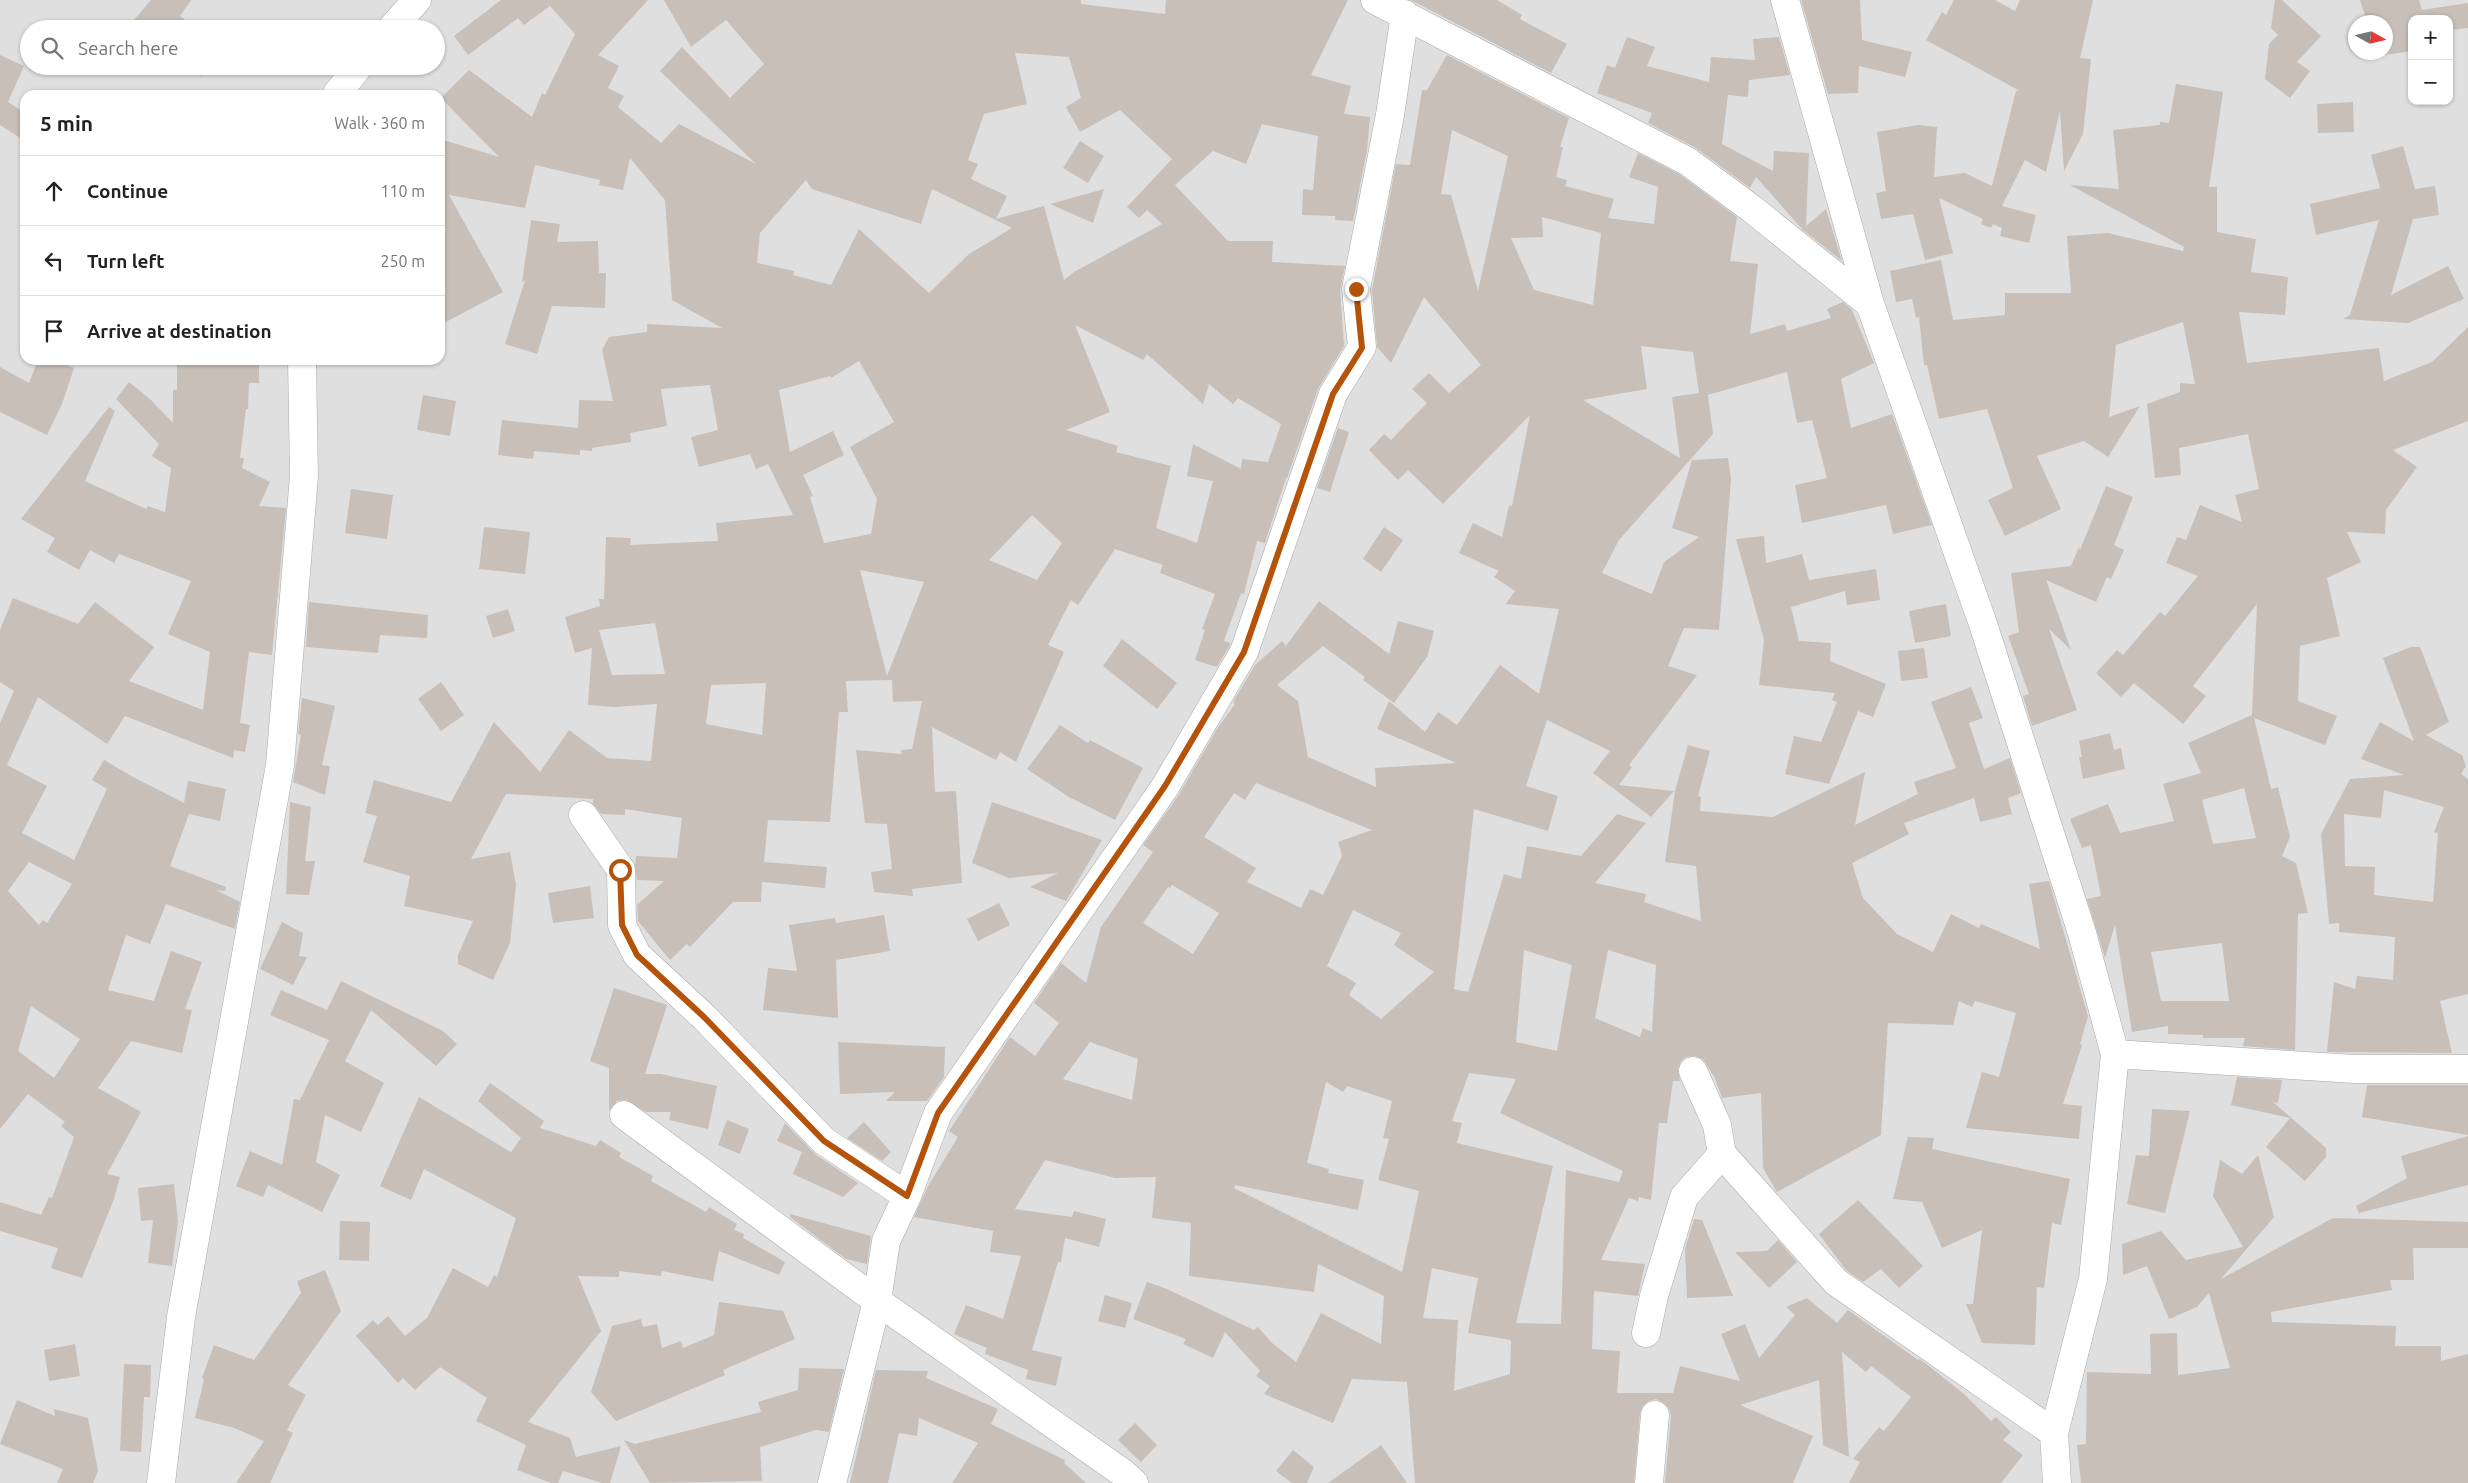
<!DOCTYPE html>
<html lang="en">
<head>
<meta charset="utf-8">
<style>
	:root { --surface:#fff; --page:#f6f6f6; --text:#222; --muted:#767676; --line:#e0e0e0 }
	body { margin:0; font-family:Ubuntu,sans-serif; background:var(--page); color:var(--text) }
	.controls { position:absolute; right:15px; top:15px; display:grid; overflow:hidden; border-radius:10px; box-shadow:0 1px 4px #0004 }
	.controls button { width:45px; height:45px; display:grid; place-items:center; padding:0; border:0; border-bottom:1px solid var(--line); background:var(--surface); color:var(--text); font:25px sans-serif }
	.compass { position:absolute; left:2348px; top:15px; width:45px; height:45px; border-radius:50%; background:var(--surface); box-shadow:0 1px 4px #0004; rotate:98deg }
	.stop { position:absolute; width:15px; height:15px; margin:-11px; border:4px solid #b45309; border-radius:50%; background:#fff }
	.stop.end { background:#b45309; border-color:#fff; box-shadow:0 1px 5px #0008 }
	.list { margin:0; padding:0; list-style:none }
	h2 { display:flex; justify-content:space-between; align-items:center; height:65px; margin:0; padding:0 20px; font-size:21px }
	h2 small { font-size:16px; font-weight:400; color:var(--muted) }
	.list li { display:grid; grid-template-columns:32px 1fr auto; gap:15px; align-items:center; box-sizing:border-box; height:70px; padding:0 20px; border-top:1px solid var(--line) }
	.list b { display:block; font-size:19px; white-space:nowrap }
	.list em { font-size:16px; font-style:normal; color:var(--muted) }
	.icon { flex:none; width:28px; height:28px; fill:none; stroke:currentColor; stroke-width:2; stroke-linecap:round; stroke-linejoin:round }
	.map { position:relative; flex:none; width:2468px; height:1483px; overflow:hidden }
	.search { position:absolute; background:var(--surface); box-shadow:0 1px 4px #0004; left:20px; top:20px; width:425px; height:55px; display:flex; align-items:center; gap:12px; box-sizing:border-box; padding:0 18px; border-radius:28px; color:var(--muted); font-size:19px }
	.panel { position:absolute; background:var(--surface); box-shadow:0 1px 4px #0004; left:20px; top:90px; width:425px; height:275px; border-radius:15px }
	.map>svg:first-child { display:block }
	.residential { fill:#e0dfdf; fill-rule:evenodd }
	.building { fill:#c7bfb8; fill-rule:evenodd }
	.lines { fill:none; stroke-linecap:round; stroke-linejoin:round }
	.minor-casing { stroke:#a9a9a9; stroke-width:29 }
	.minor { stroke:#fff; stroke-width:28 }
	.route { stroke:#b45309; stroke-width:6 }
</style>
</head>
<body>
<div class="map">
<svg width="2468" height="1483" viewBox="0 0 2468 1483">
	<rect width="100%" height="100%" fill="#f2efe9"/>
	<path class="residential" d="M0,0H2468V1462L2377,1483H0ZM2412,19H2449V101H2412ZM2356,22H2386V52H2356ZM29,29H436V66H29ZM25,95H440V360H25Z"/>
	<path class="building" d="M151,0H191L180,16L197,29H143L133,21Z
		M501,0H648L598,55L619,66L608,88L624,96L618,107L661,143L679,124L756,164L660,71L682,47L730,98L764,64L726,20L691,47L664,0H1081V4L1165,14L1166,0H1348L1311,75L1351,86L1344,114L1370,117L1367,150L1353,221L1335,220V216L1302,215L1303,189L1313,190L1318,136L1262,124L1246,164L1213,151L1175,185L1228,241H1273L1272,262L1345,266L1340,290L1344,346L1318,389L1287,478H1286L1265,543L1257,541L1244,594L1241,593L1224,641L1230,643V645L1217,667L1195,660L1205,630L1202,629L1215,594L1160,573L1163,565L1115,549L1078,605L1071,600L1048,645L1064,652L1016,762L1000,752L996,760L932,727L935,792L956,791L962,883L912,889L913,896L874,892L871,872L892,869L887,824L865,823L856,750L902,754L901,750L912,749L922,701L893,702L892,680L846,681L848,712H839L830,822L768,820L764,862L827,867L825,888L762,882L761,902H733L690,947L687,944L670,960L638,921L637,905L664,881L637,880L635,866L636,856L677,858L682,818L625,809V815L601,814L593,804V799L506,794L471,859L510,852L516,885L510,943L493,980L458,964V955L473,921L404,906L410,876L363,862L377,816L365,813L374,780L451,802L494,722L540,772L569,730L607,758L651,761L657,704L614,707L588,705L592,648L575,653L565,617L600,606L599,599H604L606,537L631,538L630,545L718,541L716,523L793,515L768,464L756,469L750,454L699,467L691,437L718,430L710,385L661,389L667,426L630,433L631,442L592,448V451L580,450V455L534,451L533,459L498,455L502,420L578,428L579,400L613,401L602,350L609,337L647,332V324L722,328L672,300L665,200L630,158L623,190L599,185L600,180L535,165L525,208L449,195L503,292L440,325V139L499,157L441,98L469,70L532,117L542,93L545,95L575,34L550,6L524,25L518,18L468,55L454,36ZM1015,53L1069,57L1081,98L1066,107L1080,132L1120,110L1172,159L1127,207L1139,218L1147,210L1162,224L1074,272L1064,280L1044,206L996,219L1007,196L971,179L978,164L968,160L984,114L1027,104ZM806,180L812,189L921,224L932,189L1012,228L969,254L929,293L859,229L831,285L793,275L794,271L757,263L760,233ZM1075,325L1143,360L1147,354L1203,404L1209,384L1233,404L1238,398L1281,424L1268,462L1242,459L1241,469L1193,444L1187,476L1213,481L1197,543L1156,528L1171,466L1116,452L1118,446L1066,430L1110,412ZM859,361L894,422L850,447L877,499L871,534L824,543L810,497L813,496L803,475L844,455L833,431L790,452L779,390L830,376L831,378ZM1032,515L1062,543L1037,580L989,560ZM860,570L924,582L887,676ZM655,623L665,674L612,675L599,630ZM766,683L762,735L706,724L711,685Z
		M1411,0H1497L1522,15L1520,19L1567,44L1551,73Z
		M1801,0H1860L1862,40L1912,52L1905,77L1859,66L1858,93L1828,94Z
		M1954,0H1995L2015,11L2020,0H2093L2080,58L2091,59L2083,134L2064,171L2060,111L2046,172L2025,160L2002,206L2036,215L2029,243L2000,236L2002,228L1993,224L1991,228L1981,224L1983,219L1939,198L1953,253L1925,260L1913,214L1881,219L1876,193L1886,191L1877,132L1918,125L1937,127L1934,177L1965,173L1992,186L2016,91H2020L1926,40L1942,12L1946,15Z
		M2275,0H2282L2321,36L2297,62L2310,71L2290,98L2265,79L2269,44L2278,35L2271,28Z
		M2360,0H2419L2422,10L2468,3V28L2449,30V19H2412V51L2377,56L2376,52H2386V22H2367Z
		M1627,37L1655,47L1647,66L1709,82L1711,57L1755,60L1753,39L1779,37L1790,75L1749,80L1748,97L1728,95L1722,144L1773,171L1774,151L1809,153L1806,226L1826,209L1842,261L1803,230L1756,177L1750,188L1696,148L1648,123L1652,113L1597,93L1607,65L1615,68Z
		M0,55L24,66L8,102L25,113V141L0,125Z
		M1447,55L1569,118L1560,147H1563L1556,177L1567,180L1565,186L1614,199L1608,218L1654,224L1658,187L1629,177L1638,153L1679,174L1737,217L1730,261L1758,264L1750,334L1785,324L1787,331L1831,318L1827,309L1843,302L1852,310L1874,363L1841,379L1851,428L1892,414L1932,525L1893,534L1886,505L1802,523L1795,485L1827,478L1812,420L1797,423L1787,372L1708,395L1713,434L1619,540L1602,573L1652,594L1664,562L1699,537L1672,528L1692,460L1728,458L1731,479L1719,630L1684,628L1668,666L1697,675L1629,765L1632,767L1619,785L1674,791L1651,817L1593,773L1610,751L1547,720L1526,786L1558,796L1548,831L1474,809L1454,989L1468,992L1504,874L1521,879L1527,846L1581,856L1617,814L1646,823L1595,883L1646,894L1644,902L1701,921L1696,866L1665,862L1675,791L1688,745L1710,751L1698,796L1701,797L1700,811L1773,817L1865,772L1855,825L1918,794L1914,782L1956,768L1931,702L1971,687L1983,718L1969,723L1984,769L2010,758L2021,793L2008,798L2012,814L1980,822L1974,798L1904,823L1909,834L1852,863L1863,898L1897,934L1933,952L1951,914L1979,928L1981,924L2040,949L2029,884L2049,881L2088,1016L2080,1044L2082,1045L2063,1104L2082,1106L2079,1139L1966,1128L1982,1072L1999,1077L2016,1013L1975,1001L1972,1007L1959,1001L1953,1025L1888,1023L1881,1135L1777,1192L1763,1168L1761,1093L1722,1098L1715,1078L1703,1059L1695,1056L1686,1057L1681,1061L1678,1069L1680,1081H1673L1667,1123H1659L1651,1200L1639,1197L1638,1201L1629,1198L1601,1260L1645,1264L1638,1296L1594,1291L1592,1349L1620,1351L1617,1393H1673L1680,1366L1740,1381L1721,1334L1745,1324L1759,1358L1795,1315L1786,1307L1807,1298L1837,1323L1848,1310L1918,1360L1919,1359L1925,1363L1964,1394L1991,1421L1996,1417L2011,1432L2003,1440L2023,1455L2001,1483H1849L1860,1462L1853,1459L1879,1427L1884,1431L1911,1397L1871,1366L1866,1372L1842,1352L1849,1457L1823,1445L1819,1380L1740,1405L1813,1436L1793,1483H1665L1671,1416L1669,1409L1664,1403L1656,1399L1649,1401L1643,1406L1640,1413L1634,1483H1415L1407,1382L1352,1379L1333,1423L1264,1394L1270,1386L1256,1376L1260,1371L1225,1332L1213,1358L1183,1344L1186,1339L1133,1319L1147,1282L1167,1289L1254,1330L1258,1327L1272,1343L1296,1362L1321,1313L1381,1344L1384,1296L1318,1264L1314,1292L1189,1276L1191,1223L1152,1218L1156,1177L1115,1178L1045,1160L1015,1209L1072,1217L1074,1211L1106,1219L1099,1247L1065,1238L1061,1262H1058L1032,1350L1062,1357L1056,1386L1026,1379L1028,1370L985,1354L987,1348L954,1334L966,1305L1003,1319L1021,1256L990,1252L993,1231L914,1217L927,1188L958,1137L949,1131L1010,1037L1035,1056L1059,1023L1034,1003L1061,963L1086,983L1101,927L1153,852L1143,845L1178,796L1217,729L1235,704L1233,702L1255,665L1282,641L1286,646L1319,601L1389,654L1398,621L1434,631L1427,657L1394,703L1363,680L1365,677L1323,646L1277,685L1298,701L1308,757L1376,787L1375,768L1456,763L1377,729L1389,701L1425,732L1438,712L1457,725L1500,665L1539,694L1559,609L1506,604L1515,591L1494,577L1499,571L1459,553L1473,523L1502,537L1509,505L1512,506L1530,415L1443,504L1408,470L1398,480L1369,450L1384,434L1391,440L1427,403L1412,389L1429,373L1449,393L1481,365L1424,297L1391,363L1377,347L1372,290L1396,164L1410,165L1422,90H1427ZM1452,130L1508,156L1478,291L1451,195L1441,194ZM1542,217L1601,233L1593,305L1534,290L1511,238L1543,237ZM1641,346L1693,352L1699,393L1672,397L1680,458L1583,400L1647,389ZM1256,783L1372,830L1338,842L1342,856L1323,895L1310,889L1301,908L1247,882L1256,868L1204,837L1234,793L1245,800ZM1172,885L1219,913L1193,954L1143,923L1168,887L1170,888ZM1353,910L1401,933L1394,945L1434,972L1381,1019L1349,995L1356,983L1327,966ZM1524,950L1572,965L1557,1051L1516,1042ZM1608,950L1656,965L1652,1032L1643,1028L1640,1037L1595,1018ZM1090,1042L1138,1059L1132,1100L1063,1079ZM1469,1073L1516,1079L1500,1113L1623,1171L1619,1182L1566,1170L1561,1324L1516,1323L1553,1166L1457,1143L1462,1123L1452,1121ZM1326,1082L1343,1092L1347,1086L1392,1101L1383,1138L1389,1139L1378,1180L1419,1191L1402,1272L1234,1188L1235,1185L1358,1210L1364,1180L1328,1173L1329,1169L1307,1163ZM1432,1268L1478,1278L1468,1333L1511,1340L1510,1374L1454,1391L1458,1320L1423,1318Z
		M189,66H208L201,76Z
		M2176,84L2223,92L2209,187H2217V232L2256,239L2251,272L2288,277L2285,315L2239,312L2247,363L2379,348L2384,381L2432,362L2468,327V421L2393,450L2417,467L2386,510L2385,534L2347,532L2361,562L2327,578L2340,636L2300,646L2298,701L2337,716L2325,745L2254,718L2271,789L2278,787L2290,837L2282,856L2296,863L2308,913L2298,914L2295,1050L2243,1046L2245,1038H2203V1035L2168,1034V1026L2132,1032L2115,925L2105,958L2087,899L2101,896L2091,845L2082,848L2070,819L2108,804L2120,833L2174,821L2163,784L2201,773L2188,743L2252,715L2257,604L2193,686L2206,696L2183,724L2134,683L2121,697L2096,673L2117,650L2123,655L2160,612L2165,616L2198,576L2166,563L2177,537L2186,540L2200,505L2242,522L2235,495L2259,489L2248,434L2179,448L2181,475L2155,478L2147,404L2180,392V383L2195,384L2183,322L2116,345L2109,417L2140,406L2108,457L2084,441L2037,456L2061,509L2005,536L1988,500L2013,488L1987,409L1939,419L1927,365H1924L1919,317L1916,318L1912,299L1896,302L1890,271L1941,260L1953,320L2005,315V293H2071L2067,236L2108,233L2183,251L2184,247L2070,185L2119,189L2113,130L2160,125V122L2169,123ZM2244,788L2256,838L2213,844L2202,800ZM2222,943L2229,1001H2161L2151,952Z
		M2353,102L2354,132L2318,133L2317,104Z
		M1080,141L1104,156L1088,183L1063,168Z
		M2403,146L2415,189L2435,186L2439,215L2413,219L2391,295L2448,266L2464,299L2408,323L2343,319L2350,315L2379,220L2316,235L2310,204L2380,188L2371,155Z
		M1104,189L1093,223L1050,204Z
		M531,220L560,224L557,242L598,241L599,273H606L605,308L552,306L537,354L505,344L525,280L522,282Z
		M38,360H53L74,368L62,404L47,435L0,412V367L29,383Z
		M221,360H259V383H249L248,409H246L240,458H244L242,468L270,482L259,506L286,508L272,655L249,652L240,723L250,725L245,752L234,750L233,758L125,716L107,744L38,697L7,765L47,786L22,833L74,860L107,789L92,780L104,760L133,777L184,803L188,781L226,789L220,821L189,814L170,866L226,887L225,891L216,890L240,902L235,929L166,904L150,944L126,935L108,990L154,1001L171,951L202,962L185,1009L192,1010L182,1053L131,1041L98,1088L141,1112L107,1174L120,1177L114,1199L82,1278L51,1268L58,1248L0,1231V1202L41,1215L49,1197L52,1198L74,1137L61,1126L65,1122L28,1094L0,1129V723L14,691L0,682V630L13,598L78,624L95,602L154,647L129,681L203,710L210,652L168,634L191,581L119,554L114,563L90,550L79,570L47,552L55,538L21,519L109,407L115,411L85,481L146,509L148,506L165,512L171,468L152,456L159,444L116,399L129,382L151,400L173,423V390H177V362H221ZM29,862L72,884L47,923L43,920L39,925L8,891ZM31,1006L80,1039L54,1078L18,1051Z
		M423,395L456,401L450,436L417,430Z
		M1338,428L1349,432L1330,492L1317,488Z
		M2106,486L2133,497L2114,545L2124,550L2111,579L2107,577L2096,602L2046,580L2071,650L2049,629L2077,710L2032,726L2023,696L2029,694L2008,636L2019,632L2011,573L2071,566L2079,547L2080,550Z
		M351,489L393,495L387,539L345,533Z
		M484,527L530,532L525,574L479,569Z
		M1384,527L1403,540L1381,572L1363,559Z
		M1764,536L1766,563L1802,554L1809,580L1876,569L1880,600L1847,605L1845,591L1791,607L1799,641L1831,643L1830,661L1886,684L1873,717L1858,711L1829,784L1785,774L1794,736L1821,742L1837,702L1832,700L1835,693L1759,685L1764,640L1736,539Z
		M309,602L428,615L427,638L380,635L378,653L306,647Z
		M1946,604L1951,636L1915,643L1909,611Z
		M508,609L515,631L493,638L486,616Z
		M1122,639L1177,683L1157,709L1103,666Z
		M2411,647H2420L2449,722L2426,735L2462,755L2466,766L2461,774L2468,779V994L2440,1001L2452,1053L2327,1052L2334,982L2355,989L2357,976L2393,980L2395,937L2339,932V923L2329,924L2321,834L2350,779L2404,775L2361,759L2380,722L2414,741L2383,658ZM2384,790L2444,807L2434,832L2438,833L2433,902L2374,895L2375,867L2345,866L2344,814L2381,818Z
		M1924,648L1928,678L1901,681L1898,651Z
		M441,682L464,715L441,731L418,699Z
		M302,698L335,706L322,765L330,766L325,795L293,782L301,735L298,734Z
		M1060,725L1088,743L1090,740L1143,768L1115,820L1069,797L1027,769Z
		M2110,733L2114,750L2121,748L2125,769L2083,779L2079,757H2082L2079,741Z
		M290,802L311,807L305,861H315L309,895L286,894Z
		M992,802L1102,840L1066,901L1030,887L1058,873L1009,878L972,863Z
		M590,886L594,918L553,923L548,893Z
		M999,903L1010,925L978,941L967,919Z
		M884,915L890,951L836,960L838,1018L763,1010L768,968L797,971L789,925L835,918L836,923Z
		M282,922L303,933L299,956L307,957L293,985L260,969Z
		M341,981L443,1031L457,1044L436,1066L371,1010L345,1061L384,1083L361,1132L325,1115L316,1162L340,1175L322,1212L268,1185L263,1197L236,1186L250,1151L282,1165L294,1099L300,1100L329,1040L270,1015L281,990L327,1010Z
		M614,988L667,1005L645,1074H661L717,1086L708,1129L669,1120L671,1112H646L626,1100L617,1101L609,1111V1068L590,1061Z
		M838,1042L945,1047L944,1077L927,1101H886L895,1092L840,1094Z
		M2237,1077L2282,1080L2278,1103L2273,1102L2326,1148V1157L2305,1181L2266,1147L2290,1118L2231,1105Z
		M490,1083L544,1121L540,1128L596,1146L600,1140L621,1153L619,1157L653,1176L651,1181L706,1212L709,1207L737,1224L734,1230L744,1234L743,1238L785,1262L779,1275L719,1251L713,1281L662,1271L661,1276L619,1271V1277L578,1276L601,1331L528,1422L570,1438L576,1457L621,1446L610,1483H602L563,1471L558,1483H551L517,1470L526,1445L476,1421L487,1398L440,1367L415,1390L403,1378L398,1383L356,1336L373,1320L378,1325L388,1316L405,1336L427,1318L453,1268L488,1287L494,1275L497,1277L516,1218L424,1169L411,1200L380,1186L419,1097L511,1152L521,1138L478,1101Z
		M2367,1085H2468V1135L2362,1117Z
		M2152,1109L2190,1111L2165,1213L2127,1204L2136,1155L2149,1156Z
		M727,1120L749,1129L740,1154L718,1145Z
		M864,1122L891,1152L882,1161L847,1138Z
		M785,1123L815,1154L858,1183L843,1197L793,1174L802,1152L777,1141Z
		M2468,1136V1185L2359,1213L2356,1206L2407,1178L2401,1156Z
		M1908,1137L1934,1138L1932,1149L2070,1179L2061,1225L2052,1223L2044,1288L2037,1287L2035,1345L1982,1343L1966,1304H1973L1982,1230L1942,1248L1922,1202L1893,1199Z
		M2258,1155L2274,1217L2221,1279L2333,1218L2468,1222V1248H2413L2414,1280H2390L2392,1290L2271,1312L2272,1322L2396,1326L2395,1346H2441V1361L2468,1354V1483H2081L2077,1445L2086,1444L2087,1372L2151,1374L2150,1334L2177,1333L2178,1375L2230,1368L2209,1293L2197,1307L2169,1319L2147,1266L2123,1275L2122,1244L2161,1231L2186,1260L2243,1247L2213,1196L2220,1160L2242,1174Z
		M174,1184L178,1222L172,1266L148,1263L153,1220L141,1221L138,1188Z
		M1858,1200L1923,1266L1899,1288L1881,1269L1863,1282L1846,1270L1819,1234Z
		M790,1214L871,1236L867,1264L846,1259L790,1217Z
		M1694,1219L1702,1220L1733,1296L1687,1298L1685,1249Z
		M340,1221L370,1222L369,1261L339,1260Z
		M1778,1240L1797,1262L1769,1288L1735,1252L1767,1251Z
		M325,1270L341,1311L288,1385L306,1395L287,1430L293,1433L270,1483H236L264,1441L234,1428L195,1418L204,1379L202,1378L214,1345L254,1360L301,1293L297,1281Z
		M1105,1295L1132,1303L1125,1328L1098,1321Z
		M719,1302L783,1311L795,1339L723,1370L725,1375L616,1421L591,1392L612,1326L641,1319L643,1327L657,1324L662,1348L681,1341L683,1348L714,1335Z
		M75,1344L80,1376L49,1381L44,1350Z
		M124,1364L151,1365L150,1397H144L141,1452L120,1451Z
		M799,1368L844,1369L829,1432L816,1430L760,1447L762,1481L650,1483L624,1440L635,1444L761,1412L758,1402L798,1390Z
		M876,1370L928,1371L926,1378L998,1409L991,1424L1065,1460L1064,1463L1086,1483H952L978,1443L919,1418L917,1436L899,1433L888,1483H850Z
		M17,1400L55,1416L54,1409L88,1418L98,1471L93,1483H57L63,1469L0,1444Z
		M1135,1423L1157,1445L1141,1462L1118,1440Z
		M1381,1445L1407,1483H1328Z
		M1293,1450L1314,1467L1307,1483H1292L1276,1471Z"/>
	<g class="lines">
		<defs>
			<path id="minor" d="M1375,0L1687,161L1752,209L1870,304
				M1785,0L1870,304L1983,624L2082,933L2115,1054L2093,1279L2054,1433L2057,1483
				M391,29L417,0
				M336,95L359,66
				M583,815L621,870L622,925L637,955L704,1017L824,1141L907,1196
				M2115,1054L2355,1069H2468
				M1693,1071L1717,1125L1722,1154L1836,1282L2054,1433
				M624,1115L877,1301L1123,1473L1134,1483
				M1646,1333L1654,1296L1684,1197L1722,1154
				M161,1483L181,1317L280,765L304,476L302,360
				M832,1483L877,1301L886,1241L907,1196L938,1113L1165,787L1244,652L1333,394L1362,347L1356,289L1390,115L1405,14
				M1649,1483L1655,1415"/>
		</defs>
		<use href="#minor" class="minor-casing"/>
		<use href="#minor" class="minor"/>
	</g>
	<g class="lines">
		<path class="route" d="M620,870L622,925L637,955L704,1017L824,1141L907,1196L938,1113L1165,786L1244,652L1333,394L1362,348L1356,289"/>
	</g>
</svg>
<div class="controls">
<button>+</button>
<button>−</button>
</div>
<svg class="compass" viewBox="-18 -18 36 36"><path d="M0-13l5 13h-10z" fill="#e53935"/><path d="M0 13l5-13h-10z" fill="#767676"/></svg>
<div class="stop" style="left:620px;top:870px"></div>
<div class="stop end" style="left:1356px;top:289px"></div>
<div class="search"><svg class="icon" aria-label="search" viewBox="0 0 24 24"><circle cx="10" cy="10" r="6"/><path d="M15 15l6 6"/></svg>Search here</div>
<section class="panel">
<h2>5 min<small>Walk · 360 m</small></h2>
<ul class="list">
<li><svg class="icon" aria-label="ahead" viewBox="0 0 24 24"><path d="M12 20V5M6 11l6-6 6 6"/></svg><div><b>Continue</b></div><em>110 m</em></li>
<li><svg class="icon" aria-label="left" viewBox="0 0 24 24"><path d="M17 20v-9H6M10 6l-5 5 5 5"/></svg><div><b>Turn left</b></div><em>250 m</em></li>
<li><svg class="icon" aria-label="arrive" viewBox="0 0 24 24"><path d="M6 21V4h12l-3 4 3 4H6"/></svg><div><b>Arrive at destination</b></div></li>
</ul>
</section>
</div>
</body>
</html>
